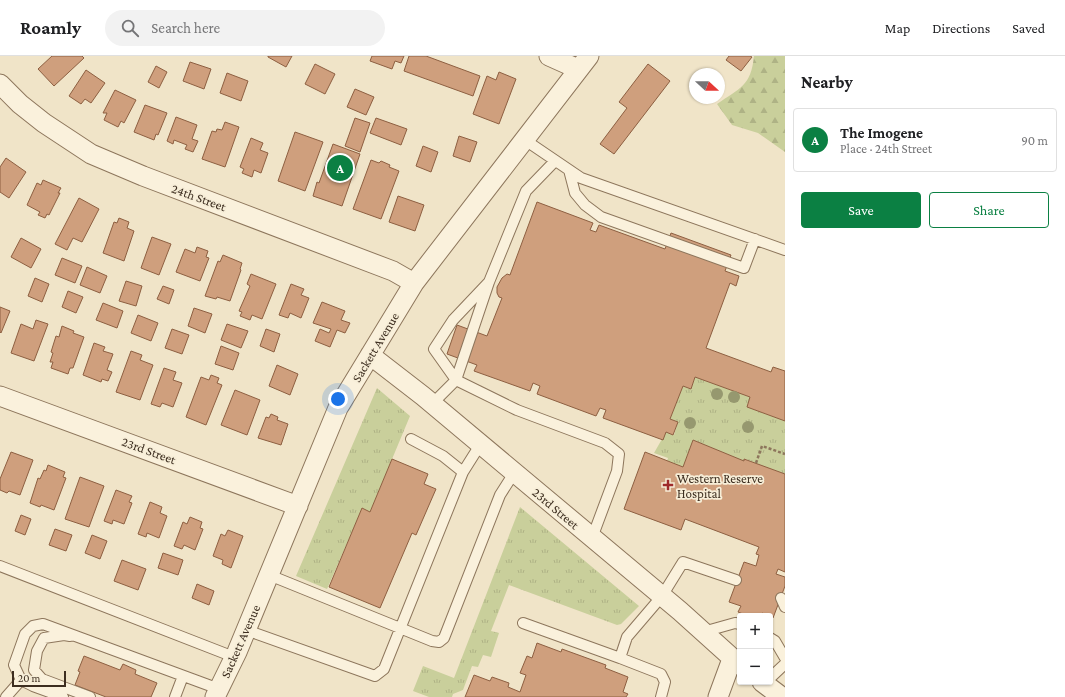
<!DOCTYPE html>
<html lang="en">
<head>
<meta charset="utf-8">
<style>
	:root { --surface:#fff; --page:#f2f2f2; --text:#202124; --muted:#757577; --line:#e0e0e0; --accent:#0b8043 }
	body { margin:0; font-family:"Crimson Pro",serif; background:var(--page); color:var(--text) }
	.controls { position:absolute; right:12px; bottom:12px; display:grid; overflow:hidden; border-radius:4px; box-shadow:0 1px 3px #0004 }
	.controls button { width:36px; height:36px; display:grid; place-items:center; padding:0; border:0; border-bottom:1px solid var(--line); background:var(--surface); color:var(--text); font:20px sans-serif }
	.compass { position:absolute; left:689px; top:12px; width:36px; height:36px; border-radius:50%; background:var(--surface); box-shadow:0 1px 3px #0004; rotate:111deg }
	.scale { position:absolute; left:12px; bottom:10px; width:54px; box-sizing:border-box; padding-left:4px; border:2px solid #3d2e20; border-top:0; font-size:11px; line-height:14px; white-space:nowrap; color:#3d2e20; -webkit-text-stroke:3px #f7eed8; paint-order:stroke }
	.you { position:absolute; left:338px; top:343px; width:14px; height:14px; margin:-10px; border:3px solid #fff; border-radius:50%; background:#1a73e8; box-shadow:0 0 0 6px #1a73e833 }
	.badge { display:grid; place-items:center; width:26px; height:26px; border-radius:50%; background:var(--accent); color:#fff; font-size:13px; font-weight:700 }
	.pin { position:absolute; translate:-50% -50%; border:2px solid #fff; box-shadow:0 1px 4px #0006 }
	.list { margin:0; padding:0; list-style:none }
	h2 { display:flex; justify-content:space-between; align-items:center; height:52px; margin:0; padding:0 16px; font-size:17px }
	h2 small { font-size:13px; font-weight:400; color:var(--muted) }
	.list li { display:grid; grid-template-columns:26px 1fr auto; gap:12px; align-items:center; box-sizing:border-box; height:64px; margin:0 8px 8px; padding:0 8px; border:1px solid var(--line); border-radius:4px }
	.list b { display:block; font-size:15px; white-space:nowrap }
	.list p { margin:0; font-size:13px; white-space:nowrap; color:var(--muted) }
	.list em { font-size:13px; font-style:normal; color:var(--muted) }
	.actions { display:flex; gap:8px; padding:12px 16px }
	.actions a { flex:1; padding:9px 0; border:1px solid var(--accent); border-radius:4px; text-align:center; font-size:14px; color:var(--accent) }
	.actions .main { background:var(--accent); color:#fff }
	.icon { flex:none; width:22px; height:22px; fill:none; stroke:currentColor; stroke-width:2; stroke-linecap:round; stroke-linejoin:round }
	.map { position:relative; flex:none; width:785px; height:641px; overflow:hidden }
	header { display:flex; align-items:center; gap:24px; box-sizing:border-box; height:56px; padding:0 20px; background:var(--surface); border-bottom:1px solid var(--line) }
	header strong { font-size:19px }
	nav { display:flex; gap:22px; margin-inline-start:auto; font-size:14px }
	.search { width:280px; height:36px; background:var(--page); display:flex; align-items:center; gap:10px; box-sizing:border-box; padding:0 14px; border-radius:22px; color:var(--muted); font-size:15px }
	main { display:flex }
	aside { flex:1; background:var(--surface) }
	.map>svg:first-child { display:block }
	.grass { fill:url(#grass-tufts) }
	.forest { fill:url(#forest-firs) }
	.building { fill:#cf9f7d; stroke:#8d5f41 }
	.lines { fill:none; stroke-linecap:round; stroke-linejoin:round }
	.service-casing { stroke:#8d765c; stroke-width:12 }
	.minor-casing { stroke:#8d765c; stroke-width:21 }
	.path { stroke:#8d765c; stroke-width:2.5; stroke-dasharray:3 2; stroke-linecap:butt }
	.service { stroke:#faf1dc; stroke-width:10 }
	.minor { stroke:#faf1dc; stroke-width:19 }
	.tree { fill:#96986f }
	.poi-dot { fill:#9e2a2b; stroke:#f7eed8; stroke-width:1.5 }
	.labels { text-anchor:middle; stroke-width:3.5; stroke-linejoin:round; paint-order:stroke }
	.street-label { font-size:13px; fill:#3d2e20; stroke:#f7eed8 }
	.poi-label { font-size:13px; fill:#3d2e20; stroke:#f7eed8; text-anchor:start }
</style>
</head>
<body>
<header>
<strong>Roamly</strong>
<div class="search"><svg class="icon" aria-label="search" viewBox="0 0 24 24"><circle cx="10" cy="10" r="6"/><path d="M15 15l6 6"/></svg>Search here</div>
<nav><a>Map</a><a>Directions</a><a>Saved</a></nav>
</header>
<main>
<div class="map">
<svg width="785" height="641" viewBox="0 0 785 641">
	<defs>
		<pattern id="grass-tufts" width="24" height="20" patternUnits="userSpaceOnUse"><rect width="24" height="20" fill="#c9cf9b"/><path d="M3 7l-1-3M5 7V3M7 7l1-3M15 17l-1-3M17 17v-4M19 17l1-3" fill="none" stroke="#aeb285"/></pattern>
		<pattern id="forest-firs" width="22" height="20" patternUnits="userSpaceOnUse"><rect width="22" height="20" fill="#c9cf9b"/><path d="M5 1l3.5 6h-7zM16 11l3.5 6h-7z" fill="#aeb285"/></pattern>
	</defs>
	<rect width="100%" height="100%" fill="#f0e4c8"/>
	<path class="grass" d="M695,321L750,341L747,351L785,365V418L745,403L744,405L693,384L683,411L667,405L668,402L654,397L666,376L674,379L678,366L670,363L683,330L691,333Z
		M377,332L410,360L370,456L362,453L327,533L296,520Z
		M520,451L639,550L621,568L617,569L509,529L491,575L499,577L491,601L483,599L478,611L472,610L463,634L453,638L452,641H429L413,635L423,610L454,622Z"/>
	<path class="forest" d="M754,0H785V96L758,77L732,69L717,48C740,32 751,30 754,0Z"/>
	<path class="building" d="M52,0H82L84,2L54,30L38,13Z
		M268,0H292L286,11L268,1Z
		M372,0H404L401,7L395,5L392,13L370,5Z
		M409,0H426L480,20L473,40L404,15Z
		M729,0H750L752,1L741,15L726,4Z
		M190,6L211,13L204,33L183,25Z
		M315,8L335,18L325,38L305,28Z
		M648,8L670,25L614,98L600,88L627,52L619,46Z
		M156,10L167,16L159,32L148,26Z
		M86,14L105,27L91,47L85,43L81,48L69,40Z
		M499,16L516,23L499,68L473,58L487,20L496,24Z
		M227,17L248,25L241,45L220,37Z
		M355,33L374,41L366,59L347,51Z
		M115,34L136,44L124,67L121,65L118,71L104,64L107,57H103Z
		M145,49L167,57L158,79L156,78L154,84L134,76Z
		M176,61L197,69L192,83L198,85L193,96L185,93L187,89L174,84L173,88L167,85Z
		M355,62L370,67L360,96L345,90Z
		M376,62L407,73L401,89L370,77Z
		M225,66L239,71L225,111L202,103L212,75L216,76L217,73L222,74Z
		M295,76L323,86L305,135L278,125Z
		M459,80L477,86L470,106L453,100Z
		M251,82L263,87L260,94L268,97L261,117L254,114L252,121L242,117L244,113L240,111Z
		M333,88L360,98L342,150L313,140L317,126L319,127Z
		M423,90L438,96L431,116L416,110Z
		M6,102L26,116L9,142L0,136V111Z
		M371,104L379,107L381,105L390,109L389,111L399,115L381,163L353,153Z
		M43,124L61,132L58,137H60L49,159L47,158L45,162L38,159L40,156L27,149L37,127L41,129Z
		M398,140L424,149L415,175L389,166Z
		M79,142L99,153L82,186L73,182L67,194L55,188Z
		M537,146L593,167L590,174L596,176L599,169L665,193L671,177L731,199L725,215L739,220L736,230L730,227L706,292L771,316L773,311L785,315V365L747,351L750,341L695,321L691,333L683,330L670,363L678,366L673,379L666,376L663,384L603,362L606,354L600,352L596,360L537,338L540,330L533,327L530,335L474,315L477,309L447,298L457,269L487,280L502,242L499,241L497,237V231L502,222L507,218L510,219Z
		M119,162L129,166L127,172L134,175L124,205L103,197L114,166L117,167Z
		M152,181L171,188L159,219L141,212Z
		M21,182L41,193L31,212L11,201Z
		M197,191L208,195L206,201L209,202L200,225L176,216L185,193L195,197Z
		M223,199L242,207L240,213L241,214L230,245L217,241L216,243L205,240L218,205L220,206Z
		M62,202L82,210L75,227L55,219Z
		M87,211L107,220L100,237L80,229Z
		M251,218L276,228L262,263L252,259L250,264L240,260L242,256L239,255L250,230L247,228Z
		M35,222L49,228L42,246L28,240Z
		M126,225L142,230L136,250L119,245Z
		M291,228L304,233L301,239L309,242L301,262L290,257L288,262L279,259Z
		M163,230L174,234L169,248L157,243Z
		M68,235L83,241L76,257L62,251Z
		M322,246L345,255L341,264L350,267L345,277L337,274L330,291L315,285L320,273L329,277L331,273L313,267Z
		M103,247L123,255L117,272L96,264Z
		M0,251L10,255L1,277L0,276Z
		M194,252L212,258L205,277L188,270Z
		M138,259L158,267L151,285L131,277Z
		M36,264L48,268L34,305L11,297L21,268L33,273Z
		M227,268L248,275L241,292L221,284Z
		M62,270L74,275L73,277L84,281L73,312H70L68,318L51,312L53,306H50L53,297L51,296L56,280L59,281Z
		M172,273L189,279L182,298L165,292Z
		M266,273L280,278L274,296L260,290Z
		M94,287L105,291L103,295L113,298L107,314L112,316L108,325L102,323L101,326L83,319Z
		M221,290L239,297L233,314L215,308Z
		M131,295L142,299L140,304L153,309L140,344L116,336Z
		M277,309L298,318L290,339L269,330Z
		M164,312L176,316L173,324L182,327L173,351L162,347L160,351L151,348Z
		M211,319L219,322L217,327L222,329L206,369L186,361L201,321L209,324Z
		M235,334L260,344L247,379L221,369Z
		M271,358L278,361L277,364L288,368L281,389L258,382L266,361L269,362Z
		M693,384L744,405V403L785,418V516L778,513L776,518L785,521V530L773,562L762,557L761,560H748L738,556L741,550L729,546L744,506L756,510L759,499L756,498L759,491L685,463L681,474L624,453L645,396L683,411Z
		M11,396L33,404L20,439L9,435L7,437L0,434V423Z
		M392,403L428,418L424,428L436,433L416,479L412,477L380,552L329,531L362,452L370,456Z
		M48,409L65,416L63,421L66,422L54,454L41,449L40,451L30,447L38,422L40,423L44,414L46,415Z
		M80,421L104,430L89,471L65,463Z
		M116,434L132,440L129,446L132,447L124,468L113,464L112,468L104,465Z
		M150,446L162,451L160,457L167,460L159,482L147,477L146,481L138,478Z
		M21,459L31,463L25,479L15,475Z
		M190,461L202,466L200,472L203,473L195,494L184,489L182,493L174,490L183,466L187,468Z
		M55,473L72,479L66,495L49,489Z
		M228,474L243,480L231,512L222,508L223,504L213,500L221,478L225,480Z
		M92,479L107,485L100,503L85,497Z
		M163,497L183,504L178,519L158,512Z
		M122,504L146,513L138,534L114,525Z
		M197,528L214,535L209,549L192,542Z
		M537,587L561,596L562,593L606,609L605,612L628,621L623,636L628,638L626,641H465L474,619L490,625L492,621L509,627L508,631L520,636L526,619L520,617L527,600L532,602Z
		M84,600L120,614L123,608L136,614L135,618L157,627L151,641H106L75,629L80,616L78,615Z"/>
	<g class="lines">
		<defs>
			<path id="service" d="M525,84L581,122L785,194
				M569,114L575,137L585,149L601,161L744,212L755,183
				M489,226L453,264L434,293L456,324L517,354L605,387L619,398L617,415L592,482
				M432,348L456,324L489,226L526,135L555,105
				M411,383L443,400L463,416
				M0,510L234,601
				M269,519L432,585L439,586L444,582L500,439L514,417
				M781,542L785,551
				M523,567L620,602
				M246,574L375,620L384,613L463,416L480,389
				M703,576L735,567L740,568
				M70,580L64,579L44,582L37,595L34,614L42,623L90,641
				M770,582L775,585L785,602
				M770,622L785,608
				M6,641L21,624
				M63,641L33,630L21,624L14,609L25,578L33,570L43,568L219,633
				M175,641L183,620
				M661,641L665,626L661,618L620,602L627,581L662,540L683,506L736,524"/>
			<path id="minor" d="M549,0L578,13
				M0,28L20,48L44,67L91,98L143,120L393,215L414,227
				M370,299L423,340L680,555L740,609
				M0,340L298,450
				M762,626L782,641
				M215,641L237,596L338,352L414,227L589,0
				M718,641L732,603"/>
		</defs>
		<use href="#service" class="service-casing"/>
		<use href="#minor" class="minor-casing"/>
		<path class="path" d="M756,407L762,390L785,398"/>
		<use href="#service" class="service"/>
		<use href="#minor" class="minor"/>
	</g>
	<g class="tree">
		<circle cx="717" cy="338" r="6"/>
		<circle cx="734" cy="341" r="6"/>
		<circle cx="690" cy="367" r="6"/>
		<circle cx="748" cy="371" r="6"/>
	</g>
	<path class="poi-dot" d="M666 423h4v4h4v4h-4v4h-4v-4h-4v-4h4z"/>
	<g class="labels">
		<g class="street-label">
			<text transform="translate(199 141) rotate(20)" y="5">24th Street</text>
			<text transform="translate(375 291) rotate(-59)" y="5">Sackett Avenue</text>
			<text transform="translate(149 394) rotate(20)" y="5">23rd Street</text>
			<text transform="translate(556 452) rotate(40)" y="5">23rd Street</text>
			<text transform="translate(240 585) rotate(-66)" y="5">Sackett Avenue</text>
		</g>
		<g class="poi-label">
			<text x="677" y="427">Western Reserve<tspan x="677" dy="15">Hospital</tspan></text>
		</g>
	</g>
</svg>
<div class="controls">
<button>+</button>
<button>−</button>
</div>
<svg class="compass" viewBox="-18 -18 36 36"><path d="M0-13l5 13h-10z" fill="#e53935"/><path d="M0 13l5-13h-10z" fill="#757577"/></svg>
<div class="scale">20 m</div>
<div class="you"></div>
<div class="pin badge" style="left:340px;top:112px">A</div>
</div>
<aside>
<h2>Nearby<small></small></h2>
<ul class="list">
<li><span class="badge">A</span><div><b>The Imogene</b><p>Place · 24th Street</p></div><em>90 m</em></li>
</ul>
<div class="actions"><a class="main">Save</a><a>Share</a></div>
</aside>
</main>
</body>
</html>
